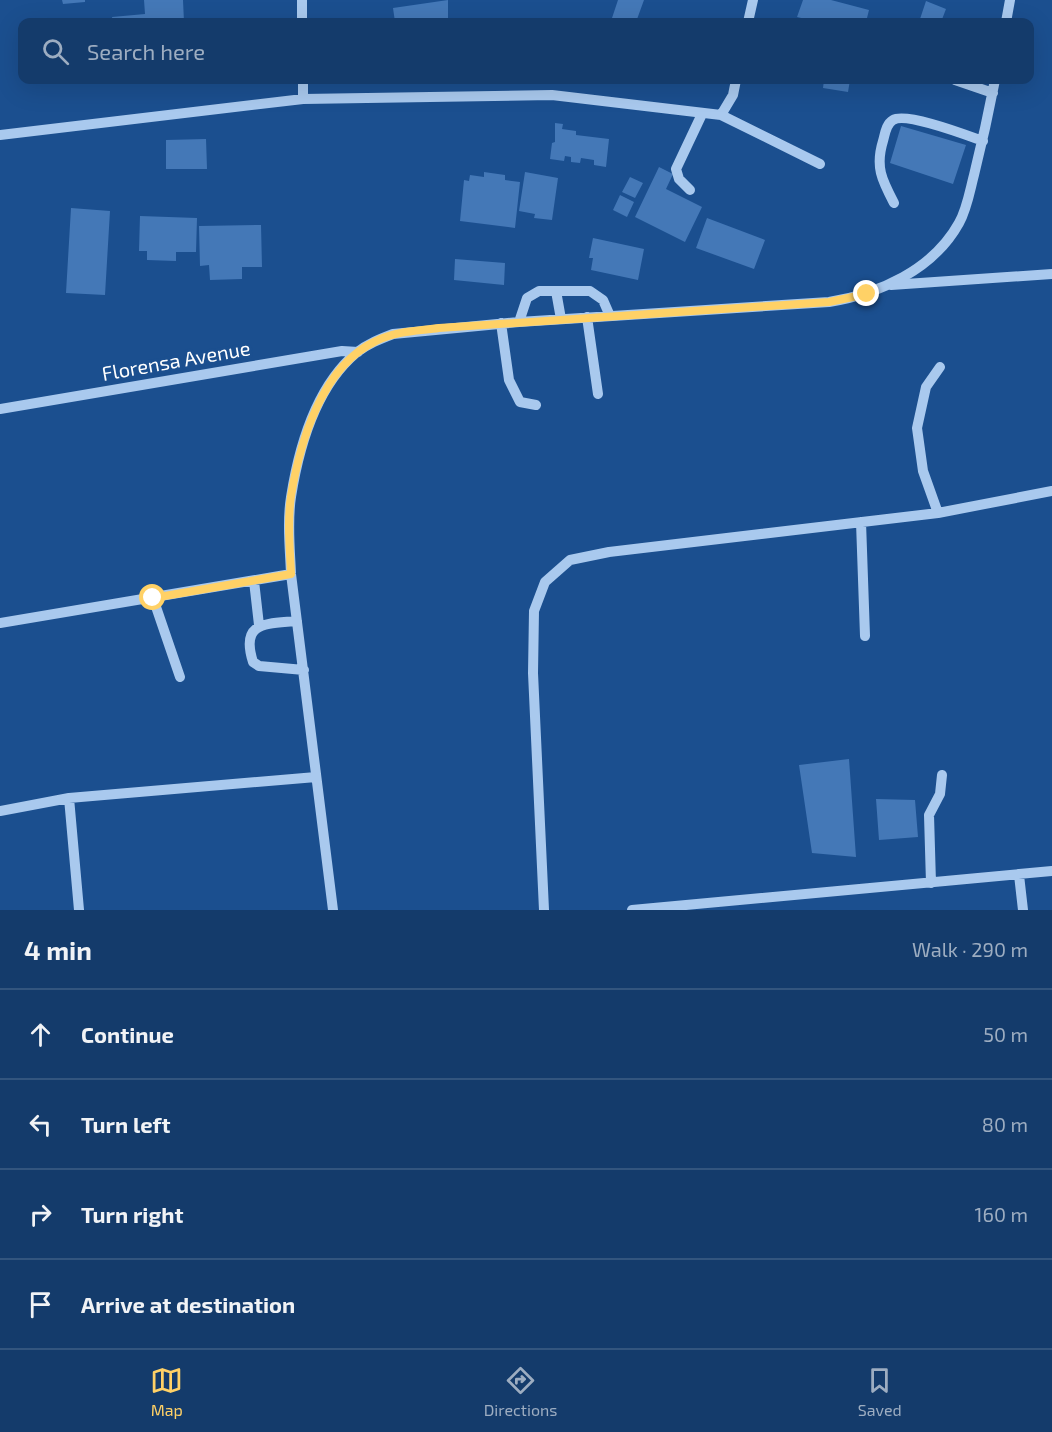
<!DOCTYPE html>
<html lang="en">
<head>
<meta charset="utf-8">
<style>
	:root { --surface:#143b6b; --page:#1d4271; --text:#f1f3f6; --muted:#9dadc1; --line:#33557e; --accent:#ffd166 }
	body { margin:0; font-family:"Exo 2",sans-serif; background:var(--page); color:var(--text) }
	.stop { position:absolute; width:18px; height:18px; margin:-14px; border:4px solid #ffd166; border-radius:50%; background:#fff }
	.stop.end { background:#ffd166; border-color:#fff; box-shadow:0 2px 6px #0008 }
	.list { margin:0; padding:0; list-style:none }
	h2 { display:flex; justify-content:space-between; align-items:center; height:78px; margin:0; padding:0 24px; font-size:26px }
	h2 small { font-size:20px; font-weight:400; color:var(--muted) }
	.list li { display:grid; grid-template-columns:39px 1fr auto; gap:18px; align-items:center; box-sizing:border-box; height:90px; padding:0 24px; border-top:2px solid var(--line) }
	.list b { display:block; font-size:22px; white-space:nowrap }
	.list em { font-size:20px; font-style:normal; color:var(--muted) }
	.icon { flex:none; width:33px; height:33px; fill:none; stroke:currentColor; stroke-width:2; stroke-linecap:round; stroke-linejoin:round }
	.map { position:relative; flex:none; width:1052px; height:910px; overflow:hidden }
	.search { position:absolute; background:var(--surface); box-shadow:0 6px 24px #0002; left:18px; right:18px; top:18px; height:66px; display:flex; align-items:center; gap:15px; box-sizing:border-box; padding:0 21px; border-radius:12px; color:var(--muted); font-size:22px }
	.sheet { height:438px; background:var(--surface) }
	nav { display:flex; justify-content:space-around; align-items:center; box-sizing:border-box; height:84px; border-top:2px solid var(--line); background:var(--surface); font-size:16px; color:var(--muted) }
	nav a { display:grid; justify-items:center; gap:3px }
	nav .on { color:var(--accent) }
	.map>svg:first-child { display:block }
	.building { fill:#4478b7 }
	.lines { fill:none; stroke-linecap:round; stroke-linejoin:round }
	.minor { stroke:#a9c9ee; stroke-width:10 }
	.route { stroke:#ffd166; stroke-width:8 }
	.labels { text-anchor:middle; stroke-width:6; stroke-linejoin:round; paint-order:stroke }
	.street-label { font-size:20px; fill:#fff; stroke:#1b4f8f }
</style>
</head>
<body>
<div class="map">
<svg width="1052" height="910" viewBox="0 0 1052 910">
	<rect width="100%" height="100%" fill="#1b4f8f"/>
	<path class="building" d="M62,0H85V2L63,4Z
		M144,0H183L184,22H113L112,17L145,14Z
		M448,0V22H395L393,8Z
		M618,0H644L636,22L611,21Z
		M803,0H831L869,10L866,22H818L797,17Z
		M926,1L946,9L941,22H919Z
		M824,80H850L848,92L823,88Z
		M555,123L563,124L562,129L576,131V135L609,139L606,167L594,165V160L581,158L580,163L571,162V157L565,156L564,161L550,159L552,143L555,142Z
		M901,126L966,145L953,184L890,163Z
		M206,139L207,169H166V140Z
		M659,167L673,174L666,189L702,207L685,242L635,217Z
		M484,172L505,175V180L520,182L515,228L460,221L464,180L469,181L470,175L484,177Z
		M525,172L558,178L552,220L534,218L535,214L519,211Z
		M630,177L643,183L635,198L622,192Z
		M620,195L634,202L627,217L613,210Z
		M71,208L110,211L105,295L66,293Z
		M140,216L197,218L196,252H176V261L147,260V251H139Z
		M707,218L765,240L754,269L696,248Z
		M261,225L262,267H242V279L210,280L209,265L200,266L199,226Z
		M593,238L644,249L638,280L591,270L593,258H589Z
		M455,259L505,263L504,285L454,280Z
		M849,759L856,857L812,853L799,765Z
		M876,799L915,800L918,837L879,840Z"/>
	<g class="lines">
		<path class="minor" d="M302,0V22
			M748,22L753,0
			M1006,22L1010,0
			M303,80V99
			M955,80L993,93
			M721,115L820,164
			M0,135L303,99L552,95L721,115L733,95L736,80
			M690,190L679,179L676,169L702,114
			M894,203C882,180 875,167 883,141C885,134 886,124 893,120C906,112 966,135 983,141
			M891,285L1052,274
			M556,291L561,319
			M587,317L598,394
			M519,322L527,298L539,291H590L603,300L610,316
			M501,323L509,380L520,402L536,405
			M0,409L342,351L358,352
			M938,513L923,471L917,428L926,387L940,367
			M861,522L865,636
			M254,581L259,625
			M153,598L180,677
			M297,621C266,624 240,621 253,662L259,666L304,670
			M0,623L291,574
			M69,798L79,910
			M0,811L69,798L316,777
			M1019,875L1023,910
			M931,883L929,815L940,794L942,775
			M333,910L291,574C290,549 287,522 291,497C299,446 316,387 356,353C367,344 380,339 393,334L519,322L829,302C879,294 933,270 959,223C967,209 970,190 974,175C982,143 989,111 995,80
			M544,910L533,673L534,611L545,582L570,560L609,552L938,513L1052,491
			M632,910L1052,871"/>
	</g>
	<g class="lines">
		<path class="route" d="M153,598L291,574C290,549 287,522 291,496C300,442 322,366 376,341C396,331 418,331 439,328L829,302L867,294"/>
	</g>
	<g class="labels">
		<g class="street-label">
			<text transform="translate(176 361) rotate(-10)" y="7">Florensa Avenue</text>
		</g>
	</g>
</svg>
<div class="stop" style="left:153px;top:598px"></div>
<div class="stop end" style="left:867px;top:294px"></div>
<div class="search"><svg class="icon" aria-label="search" viewBox="0 0 24 24"><circle cx="10" cy="10" r="6"/><path d="M15 15l6 6"/></svg>Search here</div>
</div>
<section class="sheet">
<h2>4 min<small>Walk · 290 m</small></h2>
<ul class="list">
<li><svg class="icon" aria-label="ahead" viewBox="0 0 24 24"><path d="M12 20V5M6 11l6-6 6 6"/></svg><div><b>Continue</b></div><em>50 m</em></li>
<li><svg class="icon" aria-label="left" viewBox="0 0 24 24"><path d="M17 20v-9H6M10 6l-5 5 5 5"/></svg><div><b>Turn left</b></div><em>80 m</em></li>
<li><svg class="icon" aria-label="right" viewBox="0 0 24 24"><path d="M7 20v-9h11M14 6l5 5-5 5"/></svg><div><b>Turn right</b></div><em>160 m</em></li>
<li><svg class="icon" aria-label="arrive" viewBox="0 0 24 24"><path d="M6 21V4h12l-3 4 3 4H6"/></svg><div><b>Arrive at destination</b></div></li>
</ul>
</section>
<nav>
<a class="on"><svg class="icon" aria-label="map" viewBox="0 0 24 24"><path d="M3 6l6-2 6 2 6-2v14l-6 2-6-2-6 2zM9 4v14M15 6v14"/></svg>Map</a>
<a><svg class="icon" aria-label="directions" viewBox="0 0 24 24"><path d="M12 3l9 9-9 9-9-9zM9 14v-3h6M13 9l2 2-2 2"/></svg>Directions</a>
<a><svg class="icon" aria-label="saved" viewBox="0 0 24 24"><path d="M7 4h10v16l-5-4-5 4z"/></svg>Saved</a>
</nav>
</body>
</html>
